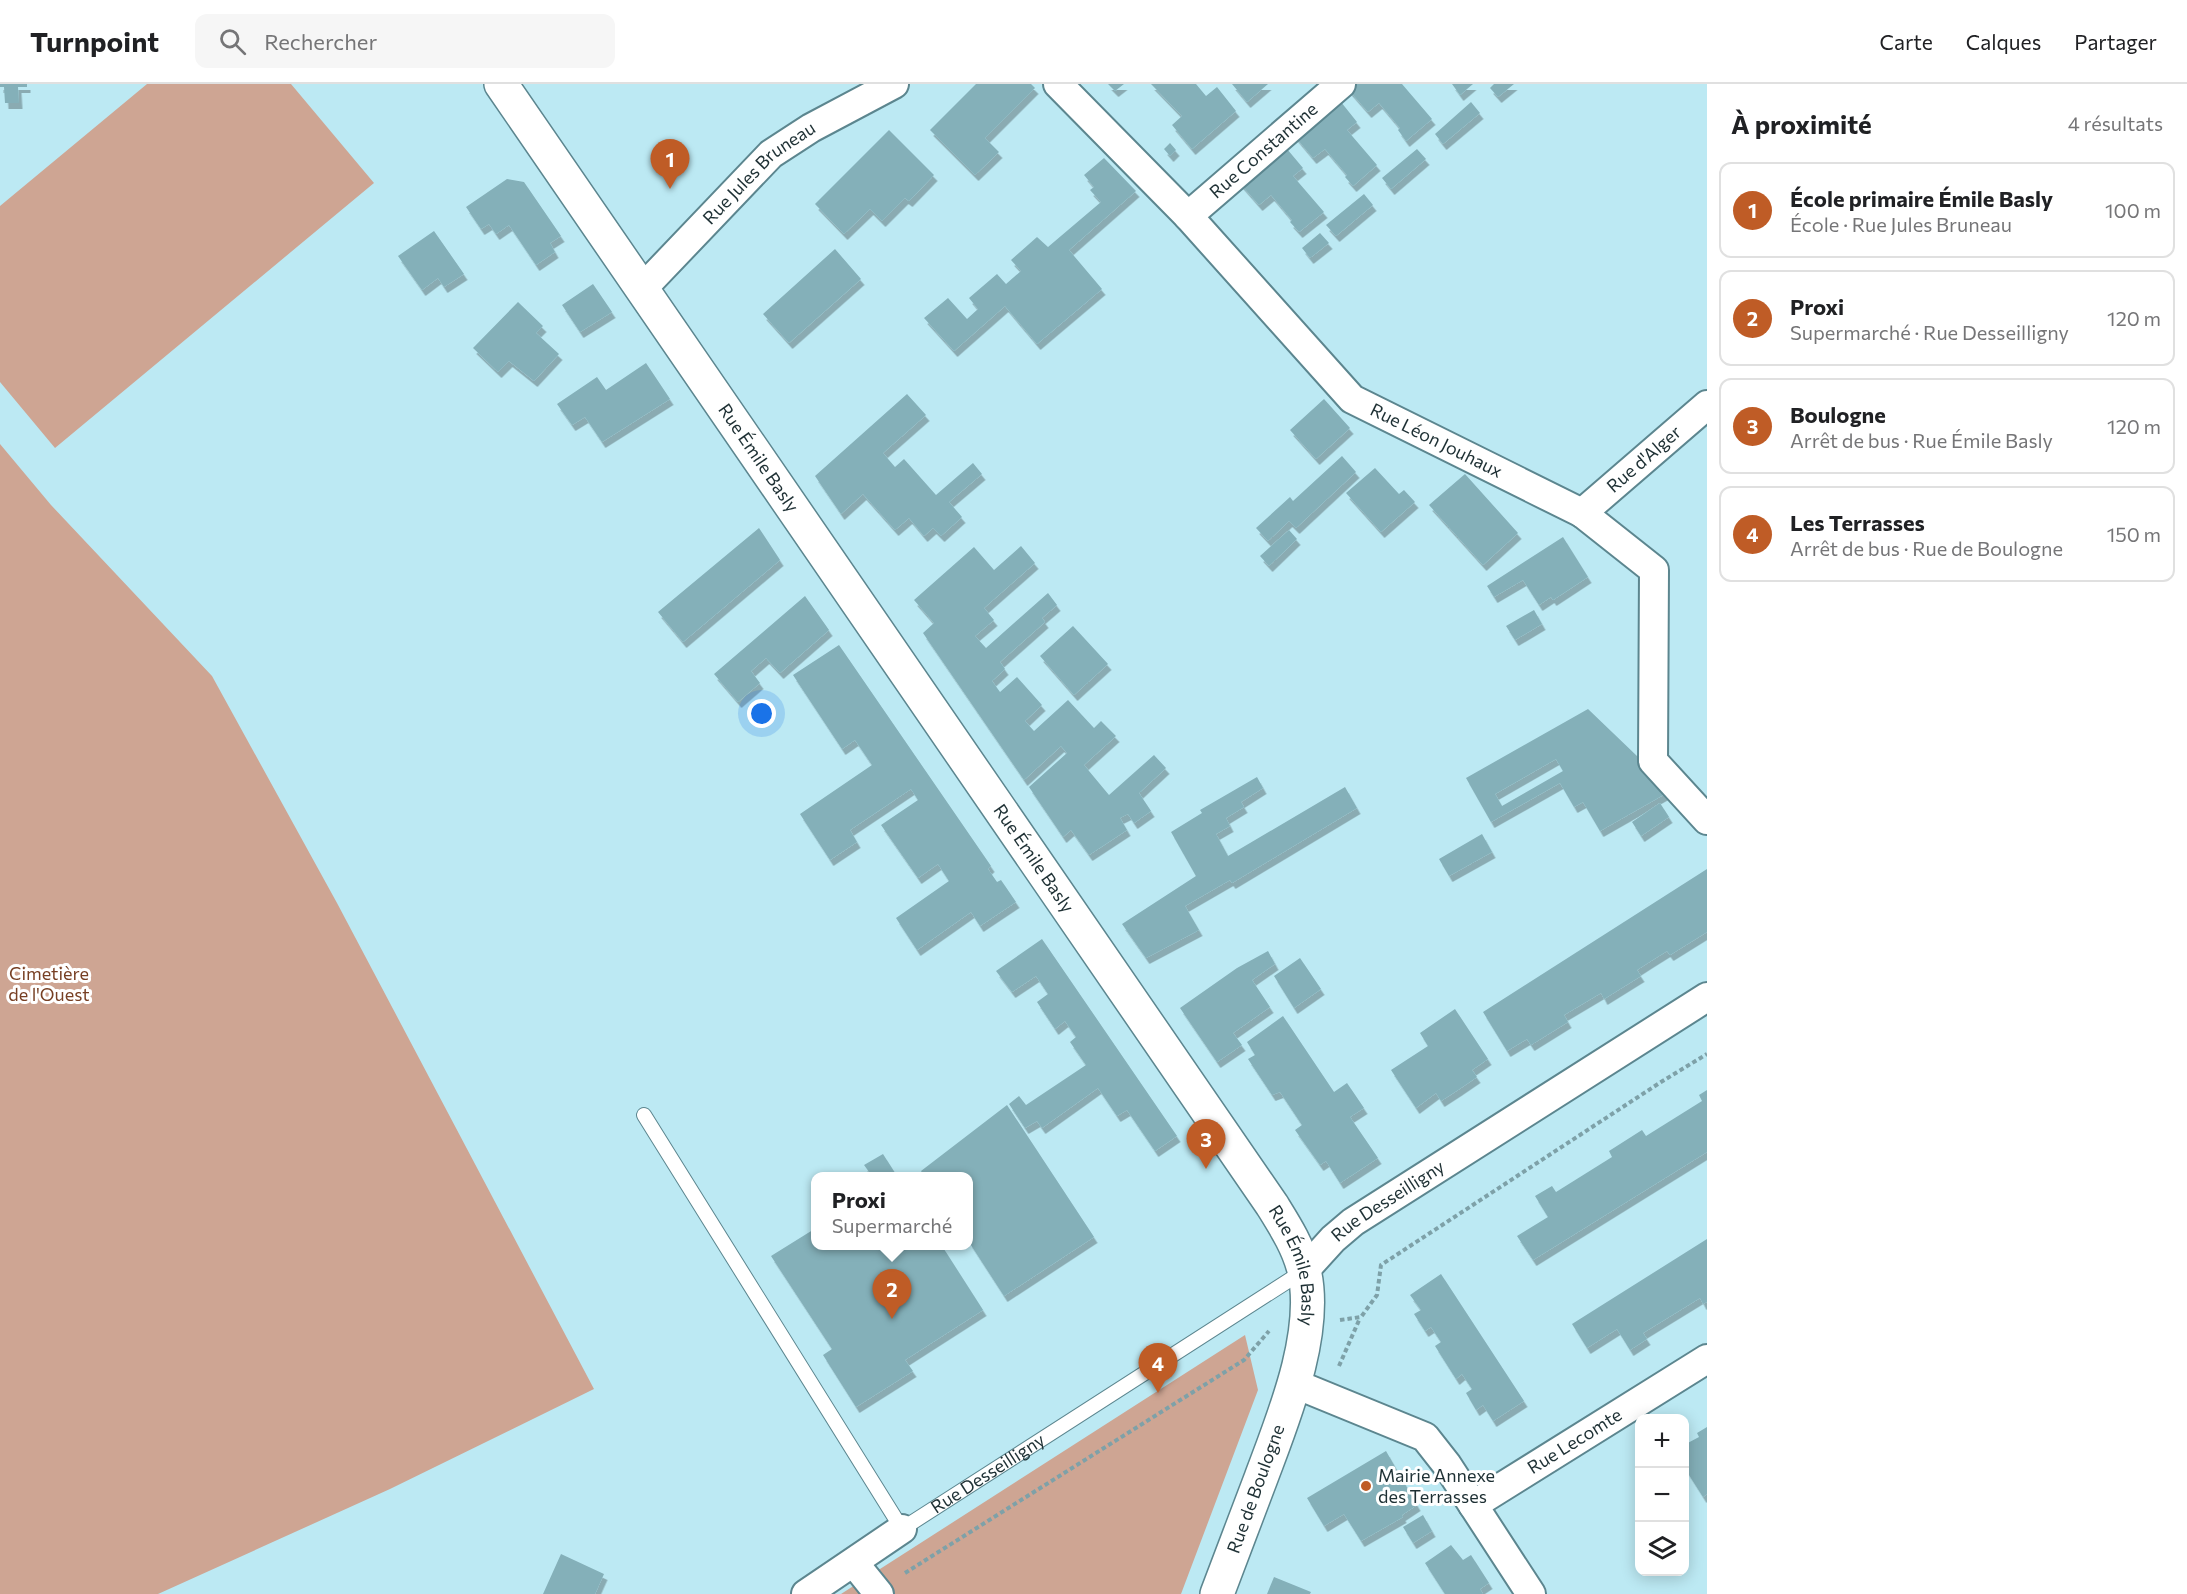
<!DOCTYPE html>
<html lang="fr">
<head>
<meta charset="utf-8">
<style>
	:root { --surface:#fff; --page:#f6f6f6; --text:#202124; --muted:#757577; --line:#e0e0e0; --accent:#bf5c26 }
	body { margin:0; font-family:Commissioner,sans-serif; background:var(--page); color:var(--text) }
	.controls { position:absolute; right:18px; bottom:18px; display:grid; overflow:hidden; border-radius:12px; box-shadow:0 3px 15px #0003 }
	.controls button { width:54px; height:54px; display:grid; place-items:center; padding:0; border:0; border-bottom:2px solid var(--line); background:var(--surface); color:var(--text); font:30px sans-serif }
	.you { position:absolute; left:762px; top:630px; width:21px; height:21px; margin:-15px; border:4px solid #fff; border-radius:50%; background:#1a73e8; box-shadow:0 0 0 9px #1a73e833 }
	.badge { display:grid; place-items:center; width:39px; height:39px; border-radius:50%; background:var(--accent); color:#fff; font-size:20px; font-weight:700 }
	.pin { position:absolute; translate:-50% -50px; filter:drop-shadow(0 2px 3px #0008) }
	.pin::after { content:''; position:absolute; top:32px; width:21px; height:18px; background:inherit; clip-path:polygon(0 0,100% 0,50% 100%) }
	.popup { position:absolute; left:811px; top:1088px; width:162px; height:78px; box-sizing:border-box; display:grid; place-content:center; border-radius:12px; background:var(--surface); filter:drop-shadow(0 2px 4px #0005); font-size:20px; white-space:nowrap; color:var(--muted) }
	.popup b { font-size:22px; color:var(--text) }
	.popup::after { content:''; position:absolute; left:50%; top:100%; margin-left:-12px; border:12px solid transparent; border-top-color:var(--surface) }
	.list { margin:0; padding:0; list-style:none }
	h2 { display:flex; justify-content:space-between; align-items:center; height:78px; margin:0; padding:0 24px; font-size:26px }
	h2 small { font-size:20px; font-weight:400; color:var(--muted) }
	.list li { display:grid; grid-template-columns:39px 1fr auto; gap:18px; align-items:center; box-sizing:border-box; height:96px; margin:0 12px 12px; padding:0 12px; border:2px solid var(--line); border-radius:12px }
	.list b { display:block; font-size:22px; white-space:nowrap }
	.list p { margin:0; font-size:20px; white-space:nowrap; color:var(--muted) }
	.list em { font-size:20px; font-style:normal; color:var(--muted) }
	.icon { flex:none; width:33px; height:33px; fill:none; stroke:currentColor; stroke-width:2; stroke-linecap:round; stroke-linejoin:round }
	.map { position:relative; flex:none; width:1707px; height:1510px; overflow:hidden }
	header { display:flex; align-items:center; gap:36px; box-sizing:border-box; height:84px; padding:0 30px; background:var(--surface); border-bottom:2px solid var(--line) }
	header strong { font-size:28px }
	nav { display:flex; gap:33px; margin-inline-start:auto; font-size:21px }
	.search { width:420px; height:54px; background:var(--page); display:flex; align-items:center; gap:15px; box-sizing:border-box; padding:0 21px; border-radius:12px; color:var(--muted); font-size:22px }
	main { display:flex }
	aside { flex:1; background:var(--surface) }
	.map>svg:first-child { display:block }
	.green { fill:#cea593 }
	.building { fill:#84b0b9; fill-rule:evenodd; filter:url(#shadow) }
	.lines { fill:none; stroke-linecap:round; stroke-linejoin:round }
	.service-casing { stroke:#5c868f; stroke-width:16 }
	.minor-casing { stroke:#5c868f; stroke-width:32 }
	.tertiary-casing { stroke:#5c868f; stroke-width:36 }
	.path { stroke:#7ea1a8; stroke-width:4; stroke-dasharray:4.5 3; stroke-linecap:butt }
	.service { stroke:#fff; stroke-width:14 }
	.minor { stroke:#fff; stroke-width:28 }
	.tertiary { stroke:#fff; stroke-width:33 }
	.poi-dot { fill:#bf5c26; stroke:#fff; stroke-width:2 }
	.labels { text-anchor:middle; stroke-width:6; stroke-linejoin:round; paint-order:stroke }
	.street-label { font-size:18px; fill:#1e3034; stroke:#fff }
	.park-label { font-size:18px; fill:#773f23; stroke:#fff }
	.poi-label { font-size:18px; fill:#1e3034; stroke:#fff; text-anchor:start }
</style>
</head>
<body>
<header>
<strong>Turnpoint</strong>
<div class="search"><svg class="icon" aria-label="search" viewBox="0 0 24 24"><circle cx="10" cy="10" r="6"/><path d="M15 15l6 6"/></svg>Rechercher</div>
<nav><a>Carte</a><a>Calques</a><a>Partager</a></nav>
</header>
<main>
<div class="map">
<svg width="1707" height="1510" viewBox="0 0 1707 1510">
	<defs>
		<filter id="shadow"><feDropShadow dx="3.5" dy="6" stdDeviation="0" flood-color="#0004"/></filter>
	</defs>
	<rect width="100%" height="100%" fill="#bce9f3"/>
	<path class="green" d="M147,0H291L374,99L55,364L0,298V122Z
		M0,360L51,421L212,592L337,819L594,1305L390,1405L158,1510H0Z
		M1245,1251L1258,1306L1181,1510H841Z"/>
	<path class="building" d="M0,0H27V3H18L19,19H5L4,3H0Z
		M976,0H1031L1035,4L985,54L999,68L975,91L930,46Z
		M1108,0H1124L1115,7Z
		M1151,0H1196L1206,12L1217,3L1236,27L1192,65L1172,41L1182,32Z
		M1232,0H1268L1247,18Z
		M1352,0H1402L1432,35L1406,57L1398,46L1400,44L1379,19L1368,28L1347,4Z
		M1452,0H1473L1460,11Z
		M1494,0H1514L1498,13L1490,4Z
		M1337,13L1357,38L1347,46L1377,81L1353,102L1345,93L1347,91L1325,65L1313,74L1293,50Z
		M1471,18L1480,29L1443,60L1435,50Z
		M889,46L934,91L909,117L905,114L882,137L870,125L844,150L815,120Z
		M1170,59L1176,66L1170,72L1164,65Z
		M1282,59L1303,84L1293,92L1324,128L1299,148L1290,138L1292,136L1271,111L1259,121L1238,97Z
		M1417,65L1426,75L1391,105L1382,94Z
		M1104,74L1136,107L1069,166L1102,205L1037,260L1005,222L954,267L924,234L948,214L967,235L978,225L969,214L997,190L1006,200L1021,187L1011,176L1037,153L1048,163L1101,118L1090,106L1094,103L1084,91Z
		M507,95L524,98L561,152L550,159L555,168L536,181L509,141L496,150L489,140L481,145L466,123Z
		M1364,110L1373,121L1336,152L1326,141Z
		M434,147L464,190L444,203L438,194L422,206L398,172Z
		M1320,149L1329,159L1310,174L1302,164Z
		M835,165L861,195L789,259L763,230Z
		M593,200L612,228L580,248L562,221Z
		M518,218L543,242L536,249L559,270L534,297L509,277L498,288L473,264Z
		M646,279L670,315L602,358L585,333L572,341L557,320L597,293L606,306Z
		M907,310L926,331L883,369L895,383L904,375L936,411L973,379L982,390L949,418L962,433L941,452L933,444L924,452L909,434L895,446L863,410L841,430L815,392Z
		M1324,315L1350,344L1316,375L1290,346Z
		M1342,372L1356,388L1296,444L1289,437L1268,457L1256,444L1290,413L1293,417Z
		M1375,384L1399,410L1404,406L1415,418L1381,448L1346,409Z
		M1465,390L1518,449L1483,481L1429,421Z
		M759,444L780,476L683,558L658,528Z
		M1289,446L1297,455L1269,482L1260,472Z
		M1563,453L1588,493L1553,516L1551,513L1539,521L1523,496L1494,513L1487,502Z
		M1021,462L1035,479L984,524L994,536L975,552L986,564L1048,509L1057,521L1042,534L1045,538L1000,578L1005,585L992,597L1000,608L1017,593L1042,621L1025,637L1034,647L1068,616L1094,644L1101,637L1116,652L1084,681L1109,711L1154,671L1166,684L1139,709L1151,727L1134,739L1128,730L1120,734L1127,746L1089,771L1071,746L1063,753L1029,703L1067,669L1061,662L1024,696L923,549L934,539L914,516L974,463L994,486Z
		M805,512L829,546L780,589L766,574L751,587L760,599L738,618L714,590Z
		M1534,526L1542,540L1515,556L1506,542Z
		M1073,542L1108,580L1074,611L1040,572Z
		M839,561L991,782L988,785L997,798L1001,796L1016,818L980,842L971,828L917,866L896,834L949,797L938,780L918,794L881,741L918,716L911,705L850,746L857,758L830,776L800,730L872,681L855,656L842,665L793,591Z
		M1588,625L1637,672L1665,710L1600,747L1583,718L1574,723L1560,699L1491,738L1466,694ZM1556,675L1563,687L1502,722L1495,710Z
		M1257,693L1263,704L1241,718L1244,723L1226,734L1230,742L1216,750L1228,772L1345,703L1357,724L1232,799L1230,796L1185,822L1199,846L1146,874L1122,840L1196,792L1171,748L1202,729L1200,726Z
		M1660,719L1669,733L1641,752L1632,738Z
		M1482,750L1492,768L1449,792L1439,775Z
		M1707,785V848L1670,871L1667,867L1651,877L1637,886L1641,892L1604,915L1601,909L1564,931L1568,938L1531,961L1527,955L1507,967L1483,928Z
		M1042,855L1177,1052L1155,1067L1127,1026L1117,1032L1098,1004L1042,1044L1037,1037L1025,1044L1009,1020L1019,1012L1026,1021L1086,981L1070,958L1076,953L1065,937L1055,945L1037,918L1048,910L1036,892L1012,908L996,887Z
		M1268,867L1275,880L1252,896L1270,923L1233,949L1242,961L1217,978L1180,924L1237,884Z
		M1300,874L1321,905L1294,924L1274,892Z
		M1455,925L1488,975L1472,986L1477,993L1458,1006L1441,1017L1436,1009L1416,1024L1391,986L1428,962L1420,949Z
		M1283,932L1334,1008L1347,999L1364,1024L1350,1033L1378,1074L1340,1099L1326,1077L1320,1081L1295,1046L1302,1041L1280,1008L1272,1011L1248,975L1255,971L1247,958Z
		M1707,1006V1068L1533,1176L1517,1152L1548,1133L1535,1112L1552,1102L1556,1108L1612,1073L1609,1067L1642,1046L1646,1052L1702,1017L1699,1011Z
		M1007,1021L1094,1153L1004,1212L969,1158V1092H924L921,1087Z
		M883,1070L897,1092H872L864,1081Z
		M816,1144V1162H942L983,1226L905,1276L913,1287L856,1323L823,1271L832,1265L771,1172Z
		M1707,1155V1218L1703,1220L1700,1214L1643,1249L1647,1255L1630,1266L1617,1245L1587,1264L1572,1240Z
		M1441,1190L1524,1317L1493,1337L1483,1321L1476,1326L1466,1309L1472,1305L1462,1290L1456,1295L1435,1262L1441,1258L1431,1243L1425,1247L1414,1230L1421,1226L1410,1211Z
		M1707,1343V1410L1703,1413L1684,1383V1361L1699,1353L1697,1349Z
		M1386,1367L1417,1421L1402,1431L1403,1433L1361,1457L1344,1430L1324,1442L1307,1414Z
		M1423,1431L1432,1447L1413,1459L1403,1443Z
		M1451,1461L1463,1476L1471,1471L1489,1499L1480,1505L1483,1510H1445L1425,1479Z
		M561,1470L604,1490L595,1510H543Z
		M1274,1493L1311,1508L1310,1510H1267Z"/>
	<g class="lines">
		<defs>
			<g id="service">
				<path id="s1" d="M644,1031L902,1445L1302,1188"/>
			</g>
			<g id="minor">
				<path id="s2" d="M1058,0L1188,132L1352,315L1582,429L1654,486L1653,677L1707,736"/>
				<path id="s3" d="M1188,132L1341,0"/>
				<path id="s4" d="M643,204L771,70L811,44L894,0"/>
				<path id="s5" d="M1582,429L1707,321"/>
				<path id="s6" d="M1304,1187L1333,1155L1353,1138L1707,913"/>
				<path d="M1293,1299L1425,1353L1447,1381L1531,1510"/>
				<path id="s7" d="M1473,1421L1707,1275"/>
				<path d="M854,1479L879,1510"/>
				<path d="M806,1510L902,1445"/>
			</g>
			<g id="tertiary">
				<path id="s8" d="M501,0L1272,1121C1285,1142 1298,1162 1304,1186C1319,1249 1283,1335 1261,1394C1246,1433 1232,1471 1217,1510"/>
			</g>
		</defs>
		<use href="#service" class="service-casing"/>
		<use href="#minor" class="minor-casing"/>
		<use href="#tertiary" class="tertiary-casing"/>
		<path class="path" d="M1340,1236L1361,1233L1377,1211L1381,1181L1661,998L1707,970
			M1339,1282L1360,1234
			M905,1489L1244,1276L1269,1247"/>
		<use href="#service" class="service"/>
		<use href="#minor" class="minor"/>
		<use href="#tertiary" class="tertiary"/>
	</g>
	<circle class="poi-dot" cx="1366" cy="1402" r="6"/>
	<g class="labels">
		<g class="street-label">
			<text dy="6" stroke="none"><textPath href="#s3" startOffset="100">Rue Constantine</textPath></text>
			<text dy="6" stroke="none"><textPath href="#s4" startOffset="164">Rue Jules Bruneau</textPath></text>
			<text dy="6" stroke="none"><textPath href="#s2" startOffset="525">Rue Léon Jouhaux</textPath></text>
			<text dy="6" stroke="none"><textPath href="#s8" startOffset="454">Rue Émile Basly</textPath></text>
			<text dy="6" stroke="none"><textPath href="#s5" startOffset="82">Rue d'Alger</textPath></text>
			<text dy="6" stroke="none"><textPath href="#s8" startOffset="940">Rue Émile Basly</textPath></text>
			<text dy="6" stroke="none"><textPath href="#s6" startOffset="110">Rue Desseilligny</textPath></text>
			<text dy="6" stroke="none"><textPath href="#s8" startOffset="1426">Rue Émile Basly</textPath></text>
			<text dy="6" stroke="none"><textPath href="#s7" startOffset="120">Rue Lecomte</textPath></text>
			<text dy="6" stroke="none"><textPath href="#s1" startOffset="590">Rue Desseilligny</textPath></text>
			<text transform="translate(1256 1405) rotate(-70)" y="6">Rue de Boulogne</text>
		</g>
		<g class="park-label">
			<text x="49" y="896">Cimetière<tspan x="49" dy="21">de l'Ouest</tspan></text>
		</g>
		<g class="poi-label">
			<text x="1378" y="1398">Mairie Annexe<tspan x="1378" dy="21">des Terrasses</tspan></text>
		</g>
	</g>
</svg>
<div class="controls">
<button>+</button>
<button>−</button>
<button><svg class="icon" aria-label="layers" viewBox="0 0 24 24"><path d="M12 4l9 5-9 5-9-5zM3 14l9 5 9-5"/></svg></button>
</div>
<div class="you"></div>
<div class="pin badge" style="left:670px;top:105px">1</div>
<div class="pin badge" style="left:892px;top:1235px">2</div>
<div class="popup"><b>Proxi</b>Supermarché</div>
<div class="pin badge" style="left:1206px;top:1085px">3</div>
<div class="pin badge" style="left:1158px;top:1309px">4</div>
</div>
<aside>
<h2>À proximité<small>4 résultats</small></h2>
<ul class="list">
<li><span class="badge">1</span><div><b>École primaire Émile Basly</b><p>École · Rue Jules Bruneau</p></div><em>100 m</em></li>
<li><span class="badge">2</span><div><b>Proxi</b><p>Supermarché · Rue Desseilligny</p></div><em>120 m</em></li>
<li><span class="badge">3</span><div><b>Boulogne</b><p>Arrêt de bus · Rue Émile Basly</p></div><em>120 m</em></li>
<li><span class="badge">4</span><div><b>Les Terrasses</b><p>Arrêt de bus · Rue de Boulogne</p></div><em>150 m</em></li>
</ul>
</aside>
</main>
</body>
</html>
